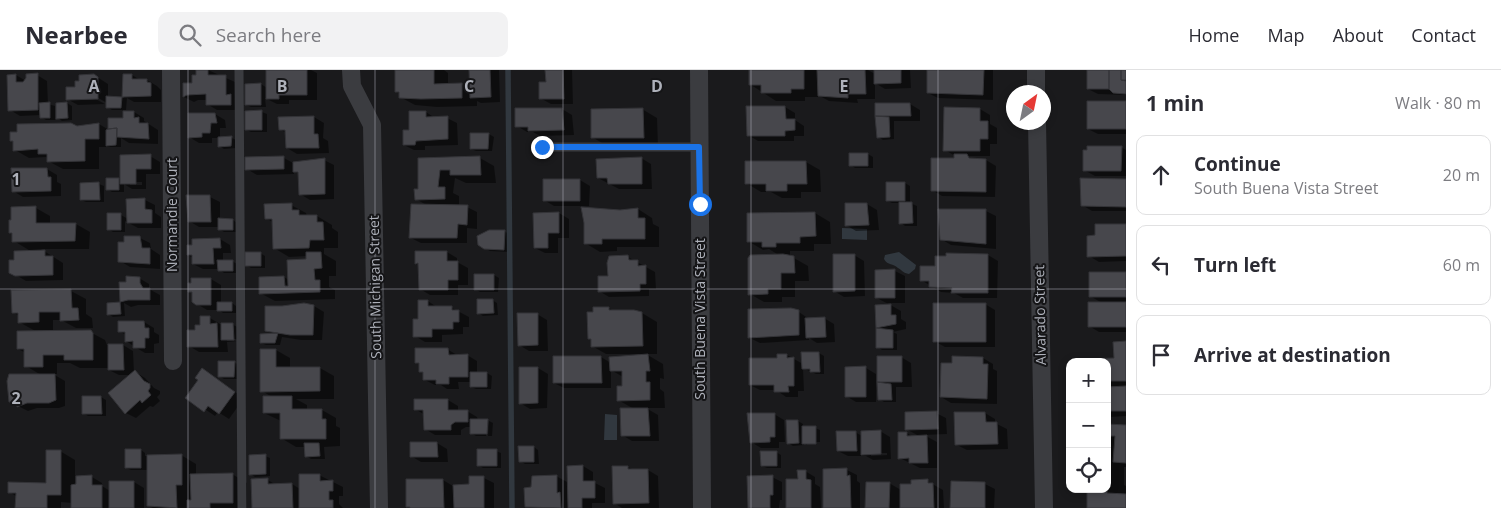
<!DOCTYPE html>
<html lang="en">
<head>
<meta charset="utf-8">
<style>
	:root { --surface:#fff; --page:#f2f2f3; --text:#2b2b33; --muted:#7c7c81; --line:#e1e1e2 }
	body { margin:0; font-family:"Open Sans",sans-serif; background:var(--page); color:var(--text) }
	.controls { position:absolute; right:15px; bottom:15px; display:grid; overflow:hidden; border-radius:10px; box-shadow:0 2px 8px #0003 }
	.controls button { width:45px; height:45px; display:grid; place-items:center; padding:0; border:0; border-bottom:1px solid var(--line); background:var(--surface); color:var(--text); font:25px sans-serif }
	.compass { position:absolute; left:1006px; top:15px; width:45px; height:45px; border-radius:50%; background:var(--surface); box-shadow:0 2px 8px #0003; rotate:33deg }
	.stop { position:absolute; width:15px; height:15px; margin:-11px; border:4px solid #1a73e8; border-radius:50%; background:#fff }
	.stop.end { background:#1a73e8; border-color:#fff; box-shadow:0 1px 5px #0008 }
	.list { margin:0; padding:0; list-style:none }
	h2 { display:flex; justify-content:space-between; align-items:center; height:65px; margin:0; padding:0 20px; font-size:21px }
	h2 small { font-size:16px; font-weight:400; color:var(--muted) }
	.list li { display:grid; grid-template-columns:32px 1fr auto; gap:15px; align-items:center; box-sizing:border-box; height:80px; margin:0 10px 10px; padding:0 10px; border:1px solid var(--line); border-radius:10px }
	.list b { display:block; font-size:19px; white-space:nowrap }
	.list p { margin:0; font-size:16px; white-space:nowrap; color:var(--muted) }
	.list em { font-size:16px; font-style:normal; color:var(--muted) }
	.icon { flex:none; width:28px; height:28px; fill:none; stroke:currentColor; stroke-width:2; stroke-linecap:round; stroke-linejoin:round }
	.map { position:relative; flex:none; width:1126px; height:438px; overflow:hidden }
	header { display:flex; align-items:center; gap:30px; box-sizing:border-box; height:70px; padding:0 25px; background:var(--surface); border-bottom:1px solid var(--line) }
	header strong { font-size:24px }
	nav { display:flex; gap:28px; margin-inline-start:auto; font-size:18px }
	.search { width:350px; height:45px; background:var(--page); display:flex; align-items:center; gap:12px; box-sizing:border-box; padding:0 18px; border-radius:10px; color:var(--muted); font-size:19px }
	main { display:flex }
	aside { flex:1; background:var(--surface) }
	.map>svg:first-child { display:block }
	.water { fill:#31383f }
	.shadow { fill:#0007; fill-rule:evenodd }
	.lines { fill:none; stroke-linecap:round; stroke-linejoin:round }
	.stream { stroke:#31383f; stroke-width:5.5 }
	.building { fill:#47474c; stroke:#343438 }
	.lane { stroke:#3b3c40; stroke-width:9 }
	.street { stroke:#3b3c40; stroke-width:18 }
	.route { stroke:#1a73e8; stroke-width:6 }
	.grid { fill:none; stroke:#aeb1ba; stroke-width:1; stroke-opacity:0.55 }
	.labels { text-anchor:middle; stroke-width:4; stroke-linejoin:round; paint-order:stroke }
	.street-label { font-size:14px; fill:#aeb1ba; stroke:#151517 }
	.grid-label { font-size:16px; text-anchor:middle; font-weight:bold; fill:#aeb1ba; stroke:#151517; stroke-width:4; stroke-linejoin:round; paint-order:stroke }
</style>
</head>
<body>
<header>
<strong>Nearbee</strong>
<div class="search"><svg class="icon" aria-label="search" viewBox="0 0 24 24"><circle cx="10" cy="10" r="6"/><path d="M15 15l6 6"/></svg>Search here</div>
<nav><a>Home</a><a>Map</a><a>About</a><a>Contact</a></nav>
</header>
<main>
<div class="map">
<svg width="1126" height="438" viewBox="0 0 1126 438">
	<rect width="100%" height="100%" fill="#1a1a1c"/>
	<path class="water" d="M842,158L867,159V170L842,169Z
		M899,182L916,195L915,199L909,204C903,203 903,201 898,198C893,193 888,196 884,189L885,185Z
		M605,344L617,345V370H604Z"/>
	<path class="shadow" d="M197,0H208L235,12L241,40H217L207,34V30H198L194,32L184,27V14L193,15L197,6Z
		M267,0H311L317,3V30H289V34H277L265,28L266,37H251L246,35L261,14L267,18Z
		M396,0H444L448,3V15H462L471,20L470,0H499L500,32L481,33L477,31V36L437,37L415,35L400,27V24L396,21Z
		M547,0H572L573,34H551L540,28L547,13Z
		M751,0H868L875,4V0H910L911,18L885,19L875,13V29H857L858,33L829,31L818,25V27H805V31H776L751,15Z
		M928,0H993V30L938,28L928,23Z
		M1088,0H1126V25L1098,24L1088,19Z
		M16,5L26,11L37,5L47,11L48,34L55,36V50H46L41,47V45L20,46L10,40L9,6Z
		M94,5L108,14V27L124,28V5H132L140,10H147L157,16L161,20V32H134L127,28L126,40H112L107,37V33L93,25L92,27L105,34L78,35L67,29L77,18Z
		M1126,32V64H1098L1088,59Z
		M67,33L72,36V50L62,51L58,48Z
		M910,34L920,40V51H894V69L883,70L878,67L876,35Z
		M785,37L795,43V50L804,56V66H794V71H758L748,65Z
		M945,38L980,39L990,45V54L997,58V74H990V86H968L974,90H986L996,96L995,127L942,126L932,120L955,89V86L945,80Z
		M562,39L572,45L574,65L540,66L533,62H527L517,56Z
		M642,39L657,48L658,76H607L592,67Z
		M134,42L144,48V51L158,60V74L129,73L121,68V77H99V99H63L48,91V88L46,87L29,88L15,80L77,57L99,54L109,60Z
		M262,42L267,44V62H251L247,60Z
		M426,42L435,48H447L457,53L458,75L425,76V80H414L404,75L410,61Z
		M215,44L225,50L226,58H220V68H232L236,70V78L224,79L219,76V68H212V73H199L189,67Z
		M314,47L324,53L323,68L328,71L329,83L297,84L287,78L286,63L280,59V48Z
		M471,64H489L494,67L492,81H476L471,79Z
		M1121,77L1126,80V106H1095L1084,100Z
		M868,84L873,87V98H855L851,95V85Z
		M150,86L160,92V104H146V119H132L124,114V122H112L107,119L119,109L122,111ZM130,112H142V115H130Z
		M284,88L295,94L324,90L334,95V129L310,130L300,124V104L294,101V104L257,105L247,99Z
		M480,88L494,96L496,113H466L455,108L453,123L459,126V136L467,137L477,142V159L467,158V173H421L411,168L428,136L416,129L419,121V89Z
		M641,88L651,94L652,119H619L598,108Z
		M806,92L820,100L821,122H801V128H782L771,122H761L746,113Z
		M47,99L57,105V112L61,114V126L23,127L13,121Z
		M580,110L590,116L589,136H554L544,130Z
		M1126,110V141H1092L1082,135Z
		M887,113H905L910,116V133L917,136V156H905L901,153L900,133H892L888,131Z
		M99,114L104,116V132H86L81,130Z
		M210,127L220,132V150H233L237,153V162H224L219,159V157H199L189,151Z
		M145,130L155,135V143L161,147V158H138L125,151V162H113L108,159L121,145L128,149Z
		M867,134L877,140L879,160L856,161L846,155Z
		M291,135L306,143L307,146H317L332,155V158L338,162V178H324V184L336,191V206H329V217L335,220V229L275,231L260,223V208L284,207L289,210L308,190L307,186L289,187L274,178V153L266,148Z
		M36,138L50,146V154H76L90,162L89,179H41L63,193V210L26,211L11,202L16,191L32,182L14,171V165L10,163Z
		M638,139L652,148L653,154L659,157V177H617V181L600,182L585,173L620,141Z
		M986,141L996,146V179L951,175L941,169Z
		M559,143L569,149V168H558V183H545L535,178Z
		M815,143L830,152L831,174H814V181H790V185H785L794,188L808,196L809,211H795V227H782V232H764L750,224L780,186L769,179L763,180L748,171V145Z
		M1126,155V191L1099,192L1089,186L1096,167Z
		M504,161L509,164V182L490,181L479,175Z
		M140,168L150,173L151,179L160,185V199L130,197L120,191Z
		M220,169L230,175L231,183H223V191H232L237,194V203H224L219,199H203L193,194V188L188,185Z
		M447,182L457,188V192L468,198V215H458V225H430L420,219V195L416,193Z
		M260,183L265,186V198H251L246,195Z
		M854,185L864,191L865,226L844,227L834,221Z
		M988,185L998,191L997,228H963L954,223L941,222L921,210L936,198Z
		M628,187L655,202L656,219H649V226L609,227L599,221L609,207Z
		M895,201L905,206V233H887L901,241V249L906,252V259L893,262L897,264V280H882L878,277L877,236L890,235L877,228Z
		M1126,204V262H1099L1089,256L1102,233L1090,226Z
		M475,205H494L499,208L498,222H480L475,219Z
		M139,208L149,214V219L160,225V235H138L131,237L124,233L125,246L113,247L108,244V234L121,233V213H127Z
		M193,209H211L221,215V233H232L236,236V243H223L219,240H207L197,234L193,223L189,221Z
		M71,221L86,229V244L92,248L93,258H76L61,250H53V262H90L105,270L107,275H123L133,281L134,303L135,302L145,308L154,318L160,321V324L157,327L160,331L153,337L150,336L136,348L126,343L131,305H119L109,300V298H80L70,293H57V304H53L65,311V336L59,338H37L28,341L10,332L41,305L26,296V283L18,279L37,262L19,252V246L13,242Z
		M492,230L497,233L498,245L483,246L478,243Z
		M428,231L438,238H452L469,247V257H463V264L442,265V272H425L415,266Z
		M985,234L995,240V277H945L934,271Z
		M314,236L324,242L322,270H301L282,267L280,275H266L261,273L273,264L266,260Z
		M609,238L615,242L642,243L657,252V284H646L663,294L664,309L660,308V319L664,322L665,338H646L658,345L659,371H632L622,365L634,339L618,330L623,317V307L611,300V318H564L554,313L601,287L611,293L639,286V284H606L592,276V270L589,268Z
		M799,242L809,249L824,248L834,254L835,272L817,273L809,268V270L760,273L750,268Z
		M537,244L547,250L548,281H529L519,275Z
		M201,248H210L220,254L233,255L238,257V269H227V271L238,272H227L228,282H199L189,276L196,261L201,256Z
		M144,252L154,258V262L159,265V273L154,274V283H145L135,277L126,271V265L119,261Z
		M1126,273V346L1110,347L1107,345V292L1115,290Z
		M447,279L457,285H467L477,291V303H487L492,306L491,319H476L471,317V312H458L459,319H447L441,315H435L425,310V304L421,301V295L416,292Z
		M276,280L290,288V298H320L334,306V329H296L307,335V340H322L336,348V356L340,358V376L324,377L325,389H311L306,386V377H296L281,368V351L264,343L272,327L262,321Z
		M819,283L824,286V304H816L803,298L804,321H798V327H786L776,320H760L750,315L778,289L787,285L803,294Z
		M878,287H901L911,293L912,317H896V332H884L879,329Z
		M954,287L983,288L993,294V299L997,301V334L951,333L941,327L953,295Z
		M234,292L239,295V309H224L219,306Z
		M538,298L548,304L547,338L530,339L520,333Z
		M866,298L876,304V332H856L846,326Z
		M202,299L244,328L229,349L218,342L215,346L187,327L199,309Z
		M101,327L106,330V346H88L83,343V328Z
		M448,330L458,336V341H467L477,347L478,350L489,351H487L486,366H476L471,363V357H466L461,360V365H435L425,359V345L415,339Z
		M936,343L946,348L947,364L924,365L937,372V398H920L900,388L907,363L913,367L919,366L906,359Z
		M985,343L995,349V353L1007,359L1008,379L967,380L957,375Z
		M774,344L784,350L785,372H779V378H761L751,372Z
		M489,351L493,353L492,366H488Z
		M798,351L803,354V357L815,358L820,360V372H807V375L804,373V375L793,376L788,373Z
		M1107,355L1126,356V397H1124V415L1126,416V438H1088V419H1107Z
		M880,361L890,367L891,389L873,390L866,386H848L838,381L855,362L862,366ZM871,383H887V385L871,386Z
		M437,373L447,379L448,392H421L411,386Z
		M534,377L538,380L539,394H525L520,391Z
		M141,380L145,383V386L181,385L196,394V405L232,404L247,413V438H153L149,436L148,400H131L126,398Z
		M60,381L75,390V418L92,407L102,413V416L110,421L134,412L144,418V438H72V433L61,432V438H17V427L10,422L48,414Z
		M496,381L501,383V398H483L478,395Z
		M776,382L781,385V398H767L762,396Z
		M265,386L270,388V406L255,407L250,404Z
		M583,396L593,402V412L605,418V433H592V438H530L526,436L532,419L556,406L569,413Z
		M628,397L634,400H648L658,406L659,438H622L614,433Z
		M847,400L857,405V411L860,413V438H824Z
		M805,401L815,407V414L820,417L821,438H788L799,410Z
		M319,405L343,417V426H339V434L343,438H254L268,410L276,415L292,414L300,419Z
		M772,407L782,412V430H780L779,438H749Z
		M484,408L494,413V438H411L408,436L443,410L453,416L471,415Z
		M927,411L943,420L944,438H867L889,413L901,420Z
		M985,414L995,419L994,438H951Z"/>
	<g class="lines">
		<path class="stream" d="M508,0L512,438"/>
	</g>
	<path class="building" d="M196,0H208V5H226V25L231,24V35H206V24L187,25L183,27V13H192V5H196Z
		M266,0H307V25H279V29H266Z
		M395,0H434V14L462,13V28L421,29L399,28V22H395Z
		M469,0H490L491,27L470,28Z
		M545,0H563L564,29H539V12H546Z
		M749,0H804V19H791V23H761V15H749Z
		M817,0H865L866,24H848V28L818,26Z
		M874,0H901V13L874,14Z
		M927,0H984L983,25L927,23Z
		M1087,0H1109V19H1087Z
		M1109,0H1121V10L1126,11V24L1113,23L1109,19Z
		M1121,0H1126V10H1121Z
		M38,3V40L8,41L7,5L16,4V12H23L26,8V4Z
		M94,4L98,7V29L66,30V17H75V11H79V5Z
		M123,4H132V9H147V12L151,13V26L122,27Z
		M261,13V35H245V14Z
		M106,26L122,27L121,38H106Z
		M1087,31H1126V59H1087Z
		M50,32V48H40L39,33Z
		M67,32L68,48L56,49V33Z
		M875,33H910L911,46H875Z
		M746,36H785L786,49H795V60L785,61V66H747Z
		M944,37L980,38V51H988V69H980V81H943Z
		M515,38H562L564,60L528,61V57H515Z
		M643,38L644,68H591V39Z
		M262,40V60H245V41Z
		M123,41H134V48L139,47V53H148L149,69L117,67V58L108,59V48H123Z
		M409,41H426V47L448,46V69L416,71L415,75H403V60H409Z
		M188,43H215L217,53H211L210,63H202V67L188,68Z
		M314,46V64H318L319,78H286L285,60H279L278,47Z
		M875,46L889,47L890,67L877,68Z
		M71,53L77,56L99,53V69H85V91L47,92V84H38V79L13,81V71H10V62H17V54Z
		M117,58L116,75L106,76V60L108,59Z
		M470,63H489L488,79H470Z
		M232,66L231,76L218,77V67Z
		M1087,76H1122L1121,101H1083V80H1087Z
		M849,83H868V96H849Z
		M151,84V99H136V114H120V85Z
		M954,84H967L969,88L986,89V122L931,121V88H954Z
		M284,86V99L245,100V87Z
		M480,86L481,105H450V100H440L438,117H445V129L415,130L414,119H418V88Z
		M642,87V114H608L607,108H597L596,89Z
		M325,88V124L299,125L298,102H293V92Z
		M745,91H806L807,114H787V121H766V114H745Z
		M11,98H47L48,107H51V121L12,122Z
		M106,108H119V120H106Z
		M1080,108L1126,109V137L1081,136Z
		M543,109H580V131H543Z
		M99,112L100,130H80V113Z
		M886,112H905V131H886Z
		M186,125H210L211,152H188Z
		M145,128V139L152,140V153H127L126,129Z
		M899,132H912L913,153L899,154Z
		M292,133V140H299V145H317V152H323L324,170H310L309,178L273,179L272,149H265L264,134Z
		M845,133H867L869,155L845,156Z
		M411,134L468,135L467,155L458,154L457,168H409Z
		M36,136V153H76L75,171L12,172V163H9V150H11V137Z
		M581,137L620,140L638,138V148H645V169H602V174H584V153Z
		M938,139H986V174L940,170Z
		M559,142V163H548V178H534L533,143Z
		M815,142L816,166L800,167V173H776V177H762V172H747V143Z
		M107,143H121V160H107Z
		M218,148L233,149V160H218Z
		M1095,154H1126V186L1087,187V166L1095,165Z
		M489,160H505L504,180L484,179L478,175L477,166Z
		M124,166H140L142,178H150V194L118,192V172H124Z
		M220,168L221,178H213L214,194H192V185H187V175H192V169Z
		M45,180V186H53V205L15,206L9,203V190H14V181Z
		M415,181H447V191H458V210H448V220H419L418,193L415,194Z
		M245,182H261V196H245Z
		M306,182H321L322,198L314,199L315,210H320V222L259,224V207L284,206L285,216H288L287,190L306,189Z
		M946,183L988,184V223H951L952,218L929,217V211H920V196H935V186H946Z
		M783,184L794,186L795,203H781V219H768V224L748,225V188L750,185Z
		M833,184H855V221L833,222Z
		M628,185L629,190H638V196L646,195V214H640V221L598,222V206H608L607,193L609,186Z
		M217,190H233V201H218Z
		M895,199V228H875V200Z
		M1089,202H1126V227H1089Z
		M474,204H494V220H474Z
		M126,206L140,207V213L143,218H150V230H128L120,232L119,212H126Z
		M191,208H211V235H196L192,232V222H188V213H191Z
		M71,219L72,238H78L79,250L60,251V242H39V252L18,253V243H12L11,220Z
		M477,229H493L494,243L477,244Z
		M418,230H428V236H452V240H459V252H453V259H432V267H413V249H418Z
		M120,232L121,244L107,245V233Z
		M217,232H232V241H217Z
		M1088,232H1126V257H1088Z
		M304,233L314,235L313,265H290L265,261V236H282Z
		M933,233H986V272H933Z
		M891,234V245H896V254L876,258L875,235Z
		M593,237H609V240H634L642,242L643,276L591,277V269H588L587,242H593Z
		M791,238L799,240V265L748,268V239Z
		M517,243H538V275L518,276Z
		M200,246H210V254L217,253L218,277H187V260H195V255H200Z
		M825,247L826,267L806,268L805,248Z
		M118,251H144L145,258H149V268H145V278H133V271L125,272V262H118Z
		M221,253H233L234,270H221Z
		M876,258L893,260V278H876Z
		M91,260L93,263V290H64V285H43V297H24V279H17V261Z
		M278,263L275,273H260V264Z
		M1126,271V311H1107V292H1089V289L1114,288L1113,272Z
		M108,274H123L124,300H108Z
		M415,278H448L449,285L468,284V307H449V314H436V310H423V302H419V293H415Z
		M260,279H276V297H320V321L260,322Z
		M801,282H819L820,302H810V299H802Z
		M648,284L650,301H646V312H650V330L617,331V316H622V301H610L609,287Z
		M777,284H787V288L794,287V316H788L789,322H774V315H749V288H777Z
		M553,286H601L602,313H553Z
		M877,286H902V312H877Z
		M952,286L983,287V294H988L987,329L940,327L941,293H952Z
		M218,291H235L234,307H218Z
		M866,296V327H845V297Z
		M519,297H538V333L519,334Z
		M202,298L235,322L219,344L208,336L204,342L185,328L198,310L195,308Z
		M135,300L144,311L150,314V318L148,321L151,325L142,333L140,330L125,344L108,323Z
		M470,302H487V317H470Z
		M9,304H55L56,330L49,333H27L17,337V332H9L7,311Z
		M877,312L891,314L892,330H878Z
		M1126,316V341H1107V317Z
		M82,326H101L102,344H82Z
		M263,326H292V339H322V349H326V369H280V343H263Z
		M414,329H448V340H468V352H455L451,355V360H424L423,340H414Z
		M620,338H648L650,366H621Z
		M937,341L938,359L905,360V342Z
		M954,342H985L986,352H997L998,374L955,375Z
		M747,343H775V367H770V372L750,373Z
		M470,349H488L487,364H470Z
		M786,350H798L799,373L787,374Z
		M1107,354L1126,355V393L1113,392L1115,366H1107Z
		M802,356H816V374H802Z
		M881,360V384L861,385V361Z
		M836,361H856L857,381H837Z
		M898,362H907V366L927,365L928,393H909V388L898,389Z
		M410,372H437L438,387H410Z
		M304,373H319L320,386L305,387Z
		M518,376H534V392H519Z
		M125,379H141V398H125Z
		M477,379H497V396H477Z
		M46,380H61V425H47V438H15L16,423H8V412L46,413Z
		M760,381H777V396H761Z
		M182,384V415H176L177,438L147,436V385Z
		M266,384V404L249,405V385Z
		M583,395V411H595V428H582V438H568L567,396Z
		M612,396H628V399H648L649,433L613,434Z
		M847,398V406L850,405L851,438H823V399Z
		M797,400H806V409L811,410V438H786V409H798Z
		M233,403V433H210V438H187V430H191L190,404Z
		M299,404H320V411L333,410V421H329V430H333V438H299Z
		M92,405V415H102V438H71V415L76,414V406Z
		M557,405V423L560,422L561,438L525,437L524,418L531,417L532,406Z
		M773,405V425H770V438H748L747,406Z
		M469,406H484V438H454L453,415L469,414Z
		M268,408V414L292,413L293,438H252L251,409Z
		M406,409H443L444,438H410V437H406Z
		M928,409V413H933L934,438H900V414H911V410Z
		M109,411H134V438H109Z
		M951,411L985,412V438H950Z
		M866,412H890L889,438H865Z
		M1087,419H1107V423L1126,424V438H1087Z"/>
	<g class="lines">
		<path class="lane" d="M239,0L242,438
			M542,77H699"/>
		<path class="street" d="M171,0L173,291
			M351,0L352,16L372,55L379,438
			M699,0L702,438
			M1036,0V22
			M1037,52L1044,438"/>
	</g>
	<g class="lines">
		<path class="route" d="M542,77H699L700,134"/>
	</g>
	<path class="grid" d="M188,0V438M375,0V438M563,0V438M751,0V438M938,0V438M0,219H1126"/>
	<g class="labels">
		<g class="street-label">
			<text transform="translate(172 145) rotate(-90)" y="5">Normandie Court</text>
			<text transform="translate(375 217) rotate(-91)" y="5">South Michigan Street</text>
			<text transform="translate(1040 245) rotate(-91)" y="5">Alvarado Street</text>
			<text transform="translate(700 249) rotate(-90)" y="5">South Buena Vista Street</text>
		</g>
	</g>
	<g class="grid-label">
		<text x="94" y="22">A</text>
		<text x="282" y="22">B</text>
		<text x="469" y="22">C</text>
		<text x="657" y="22">D</text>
		<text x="844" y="22">E</text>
		<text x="16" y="115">1</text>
		<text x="16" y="334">2</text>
	</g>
</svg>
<div class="controls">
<button>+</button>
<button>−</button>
<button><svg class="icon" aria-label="locate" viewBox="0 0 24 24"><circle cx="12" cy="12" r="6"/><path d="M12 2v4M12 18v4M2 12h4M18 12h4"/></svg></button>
</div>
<svg class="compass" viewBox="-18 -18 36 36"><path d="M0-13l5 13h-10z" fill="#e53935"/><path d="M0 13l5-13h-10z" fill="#7c7c81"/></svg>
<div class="stop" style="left:700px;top:134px"></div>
<div class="stop end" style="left:542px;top:77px"></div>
</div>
<aside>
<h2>1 min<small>Walk · 80 m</small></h2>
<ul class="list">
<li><svg class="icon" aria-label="ahead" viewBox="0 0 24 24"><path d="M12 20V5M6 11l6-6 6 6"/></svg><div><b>Continue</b><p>South Buena Vista Street</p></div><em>20 m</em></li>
<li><svg class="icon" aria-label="left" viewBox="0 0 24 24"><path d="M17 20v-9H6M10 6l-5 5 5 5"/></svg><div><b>Turn left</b></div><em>60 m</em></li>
<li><svg class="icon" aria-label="arrive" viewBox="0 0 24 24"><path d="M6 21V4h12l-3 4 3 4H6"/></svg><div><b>Arrive at destination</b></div></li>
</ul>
</aside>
</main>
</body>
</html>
